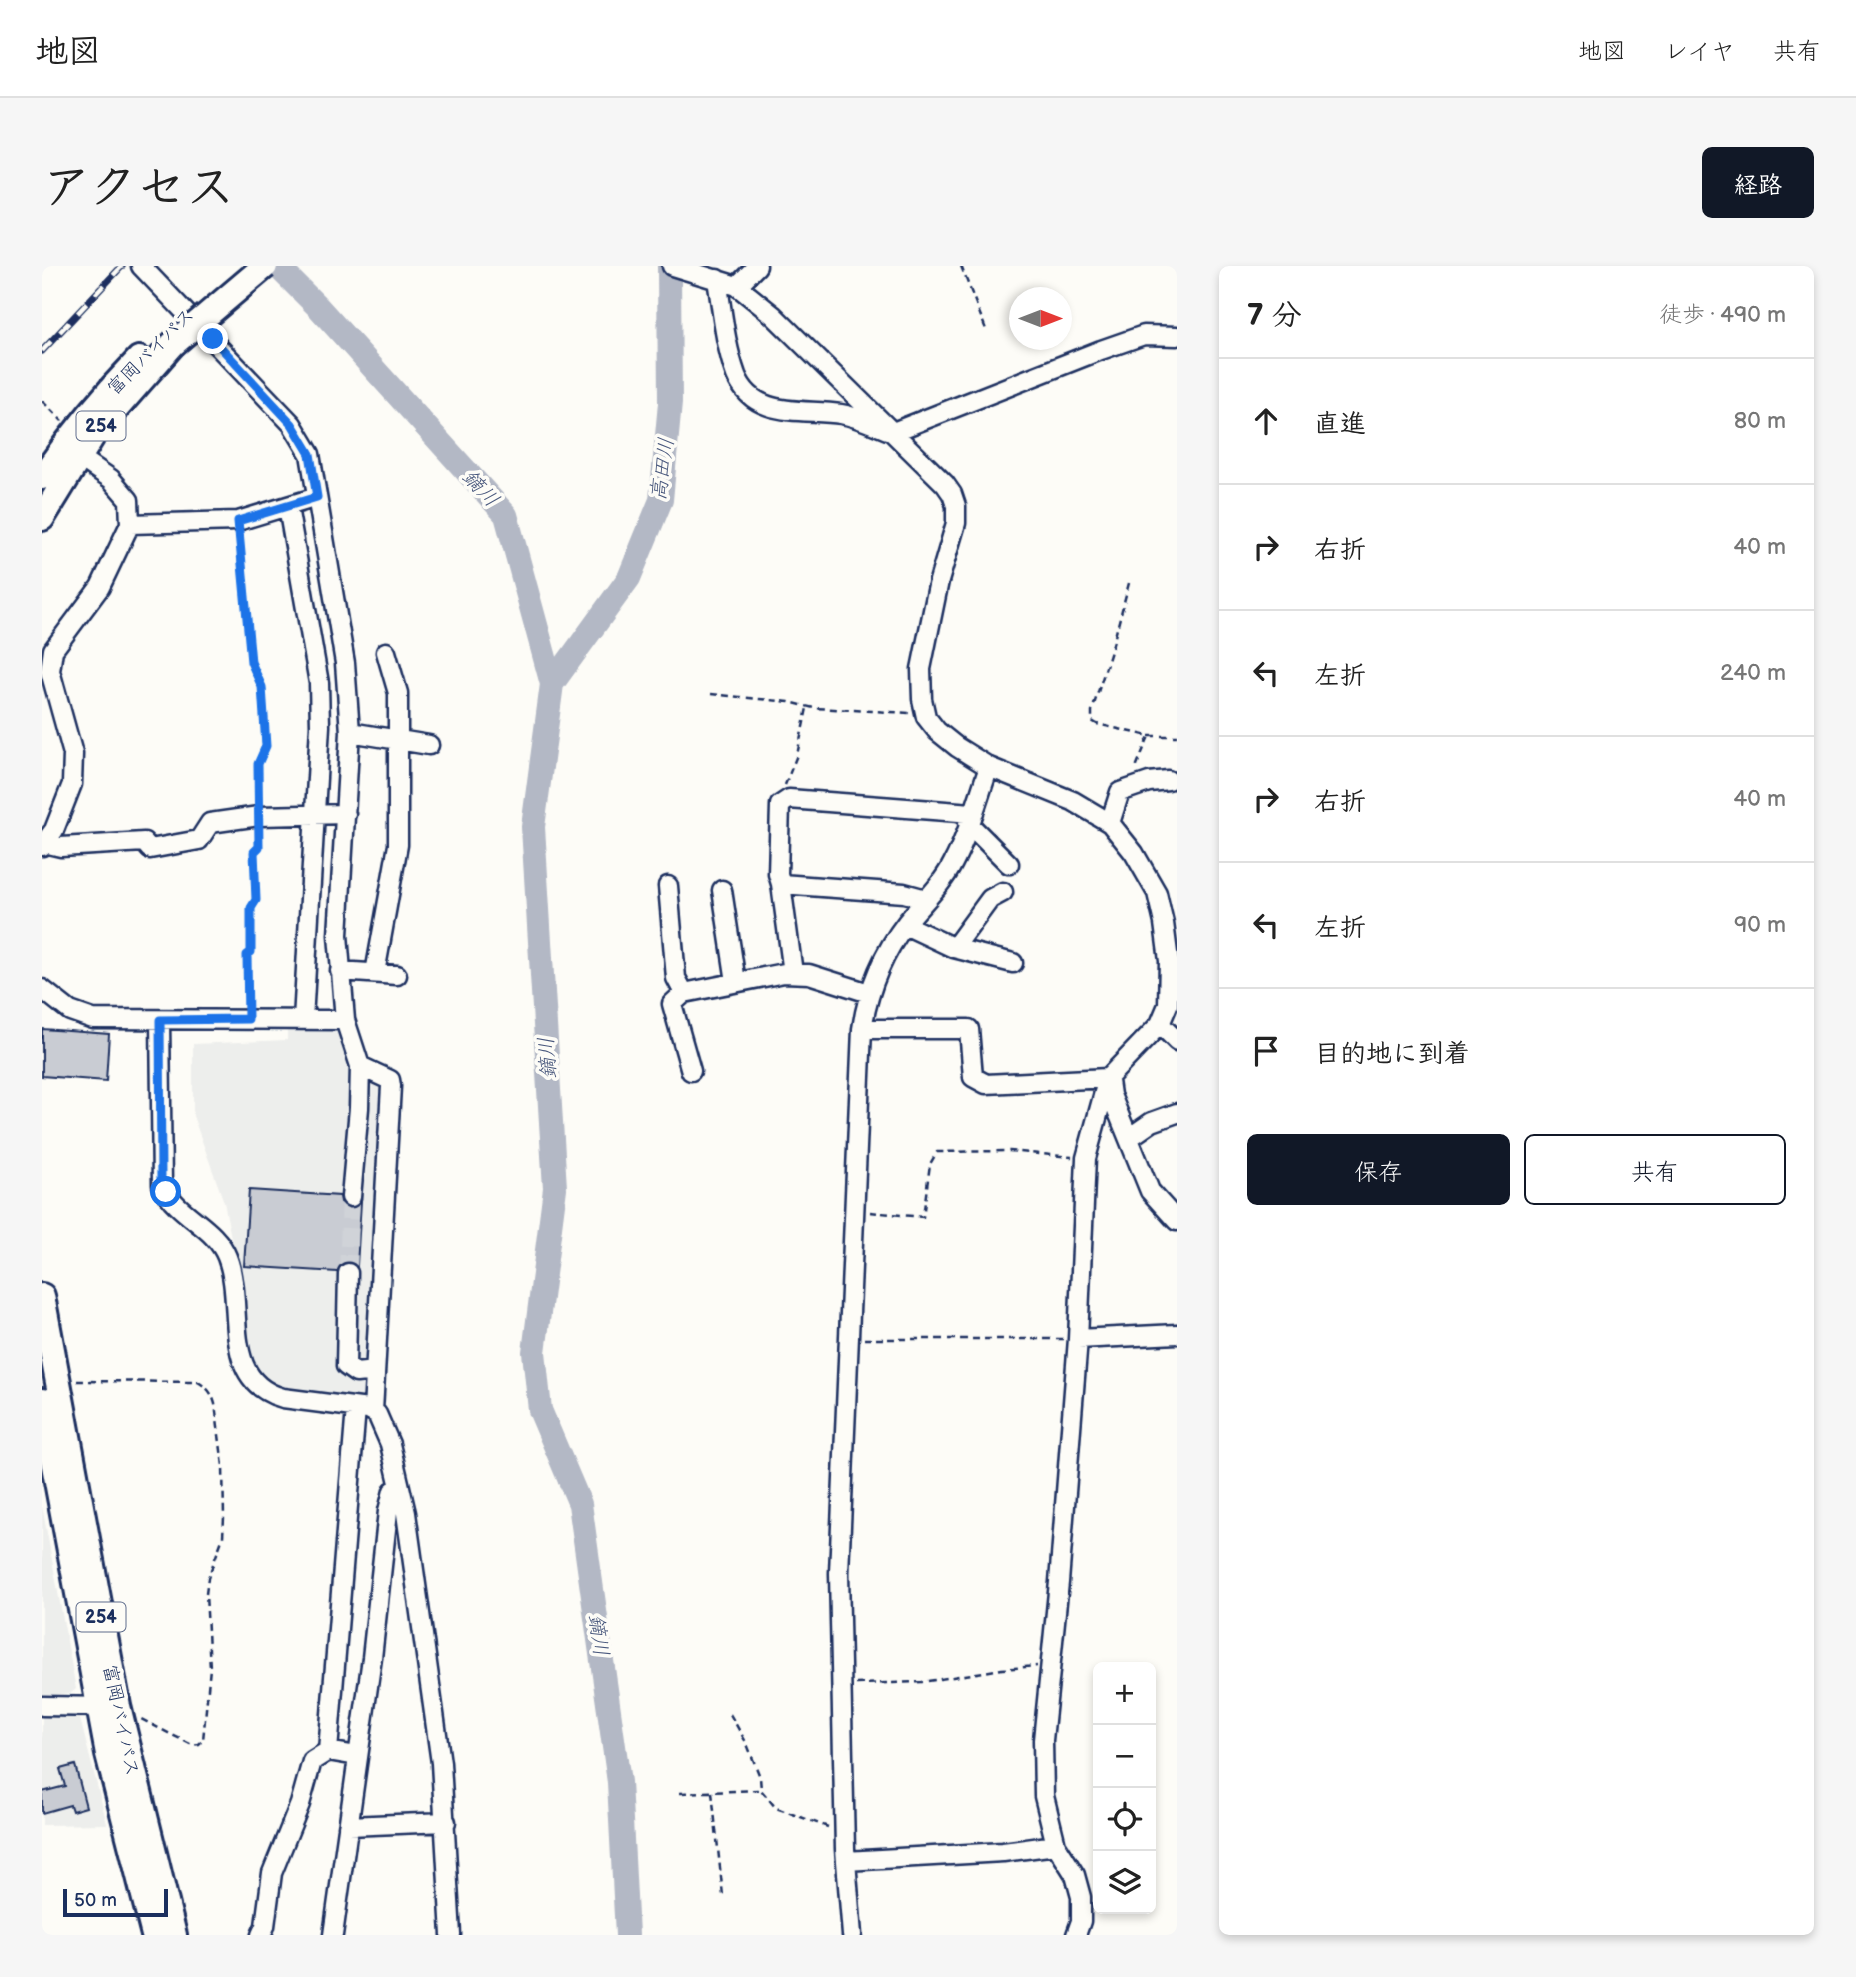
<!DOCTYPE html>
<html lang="ja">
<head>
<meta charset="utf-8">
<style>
	:root { --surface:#fff; --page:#f6f6f6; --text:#222; --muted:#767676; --line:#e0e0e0; --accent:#111827 }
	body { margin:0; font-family:"Balsamiq Sans","Klee One",sans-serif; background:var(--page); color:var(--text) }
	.controls { position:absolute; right:21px; bottom:21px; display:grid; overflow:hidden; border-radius:10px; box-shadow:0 4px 10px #0003 }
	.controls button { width:63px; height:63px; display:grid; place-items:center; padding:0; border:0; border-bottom:2px solid var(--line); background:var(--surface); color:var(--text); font:35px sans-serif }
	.compass { position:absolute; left:967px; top:21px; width:63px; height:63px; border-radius:50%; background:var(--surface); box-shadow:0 4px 10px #0003; rotate:90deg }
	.scale { position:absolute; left:21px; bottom:18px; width:105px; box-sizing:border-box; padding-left:7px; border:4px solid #1b2f5e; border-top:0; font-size:19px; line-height:24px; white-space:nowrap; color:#1b2f5e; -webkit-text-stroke:5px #fdfcf7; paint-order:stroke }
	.stop { position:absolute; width:21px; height:21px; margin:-16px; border:5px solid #1a73e8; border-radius:50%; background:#fff }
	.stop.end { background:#1a73e8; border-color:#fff; box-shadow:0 2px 7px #0008 }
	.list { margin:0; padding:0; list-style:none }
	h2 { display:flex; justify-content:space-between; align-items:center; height:91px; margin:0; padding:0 28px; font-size:30px }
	h2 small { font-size:23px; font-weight:400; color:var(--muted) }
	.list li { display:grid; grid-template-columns:46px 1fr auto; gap:21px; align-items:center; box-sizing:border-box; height:126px; padding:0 28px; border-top:2px solid var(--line) }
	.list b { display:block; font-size:26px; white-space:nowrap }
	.list em { font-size:23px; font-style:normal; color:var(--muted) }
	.actions { display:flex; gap:14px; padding:21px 28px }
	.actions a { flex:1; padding:16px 0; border:2px solid var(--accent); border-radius:10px; text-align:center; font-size:24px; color:var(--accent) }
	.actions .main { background:var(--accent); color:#fff }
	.icon { flex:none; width:38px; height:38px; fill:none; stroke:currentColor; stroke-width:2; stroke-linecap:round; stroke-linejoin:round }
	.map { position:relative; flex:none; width:1135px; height:1669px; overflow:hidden; border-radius:10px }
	header { display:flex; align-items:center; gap:42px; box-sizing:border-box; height:98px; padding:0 35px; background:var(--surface); border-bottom:2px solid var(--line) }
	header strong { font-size:33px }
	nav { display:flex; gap:38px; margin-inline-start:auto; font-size:24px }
	.intro { display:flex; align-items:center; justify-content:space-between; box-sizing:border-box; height:168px; padding:0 42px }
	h1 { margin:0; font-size:49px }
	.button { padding:18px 32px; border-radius:10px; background:var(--accent); color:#fff; font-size:24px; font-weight:700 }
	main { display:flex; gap:42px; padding:0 42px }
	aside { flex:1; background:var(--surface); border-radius:10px; box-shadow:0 4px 10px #0003 }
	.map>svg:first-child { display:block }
	.built { fill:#edeeec }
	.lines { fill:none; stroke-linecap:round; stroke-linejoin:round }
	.river { stroke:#b3b8c5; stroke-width:24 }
	.building { fill:#c9ccd3; stroke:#1b2f5e; stroke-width:2 }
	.minor-tunnel { stroke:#d0d3d8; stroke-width:18; stroke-dasharray:18 9; stroke-linecap:butt }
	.minor-casing { stroke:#1b2f5e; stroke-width:23 }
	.highway-casing { stroke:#1b2f5e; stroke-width:30 }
	.path { stroke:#1b2f5e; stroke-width:2.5; stroke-dasharray:7 5; stroke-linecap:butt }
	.minor { stroke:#fdfcf7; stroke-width:18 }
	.highway { stroke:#fdfcf7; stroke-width:24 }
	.rail-casing { stroke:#1b2f5e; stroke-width:7 }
	.rail { stroke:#fdfcf7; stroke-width:4.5; stroke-dasharray:13; stroke-linecap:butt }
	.highway-bridge-casing { stroke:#1b2f5e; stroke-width:30; stroke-linecap:butt }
	.highway-bridge { stroke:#fdfcf7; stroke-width:24 }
	.route { stroke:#1a73e8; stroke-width:9 }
	.labels { text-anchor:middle; stroke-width:7; stroke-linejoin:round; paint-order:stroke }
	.shield { fill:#fdfcf7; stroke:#5f6c8c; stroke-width:2 }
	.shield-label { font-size:18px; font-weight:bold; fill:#1b2f5e }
	.street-label { font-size:19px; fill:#1b2f5e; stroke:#fdfcf7 }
	.water-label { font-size:21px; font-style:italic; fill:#49587d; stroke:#fdfcf7 }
</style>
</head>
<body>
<header>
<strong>地図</strong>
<nav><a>地図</a><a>レイヤ</a><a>共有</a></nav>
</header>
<div class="intro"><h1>アクセス</h1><a class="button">経路</a></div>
<main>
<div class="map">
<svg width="1135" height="1669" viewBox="0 0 1135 1669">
	<rect width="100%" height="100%" fill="#fdfcf7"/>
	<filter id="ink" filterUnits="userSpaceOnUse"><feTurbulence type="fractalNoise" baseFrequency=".0143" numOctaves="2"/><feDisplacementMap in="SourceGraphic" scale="14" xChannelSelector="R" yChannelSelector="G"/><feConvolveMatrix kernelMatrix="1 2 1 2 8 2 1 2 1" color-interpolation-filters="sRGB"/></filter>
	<g filter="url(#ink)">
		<path class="built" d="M245,763L297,765L306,797L322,810L342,821L326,1137L238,1125L225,1119L207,1095L195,1002L182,936L151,850V778L245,774Z
			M0,1240L34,1423L29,1427L0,1429Z
			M0,1447L37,1449L65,1558L0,1559Z"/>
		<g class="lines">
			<path class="river" d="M235,0L277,42L464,249L510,418L491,561L513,922L492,1086L498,1144L538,1238L577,1516L585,1669
				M510,418L587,312L619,234L628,137L627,0"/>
		</g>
		<path class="building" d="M0,763L67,768L64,815L0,810Z
			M207,924L298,930L299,936L307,942L314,941L319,935L315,1000L307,996L301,997L295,1006L202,1000Z
			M33,1499L44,1541L30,1545L28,1539L0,1547V1526L23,1520L18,1503Z"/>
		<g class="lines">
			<path class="minor-tunnel" d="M306,1007L309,931"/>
			<defs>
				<path id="minor" d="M630,0L695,20L731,49L903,218L910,228L914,240V257L897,315L879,403L880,433L884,451L895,465L915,481L947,501L1031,535L1068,557L1092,587L1115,627L1122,657L1127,695L1126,739L1118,758L1066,812L1044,892L1036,1073L1017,1316L1001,1474L1002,1530L1014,1579L1033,1609L1039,1631V1655L1034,1669
					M675,13C680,44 683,79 694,109C712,154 762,142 799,148C817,151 834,160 851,166L1059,84L1102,69L1135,70
					M695,20L715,0
					M246,241L277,417L278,460L261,754
					M88,258L196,255L275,231
					M308,466L387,479
					M926,557L967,598
					M1068,557L1078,526L1107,516L1126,514
					M2,577L19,581L102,576L108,583L157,574L168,557L217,550L304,548
					M0,580L12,564L30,518L31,488L8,405L11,384L58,321L88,258L87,234L69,213L30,186
					M739,618L751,707
					M626,620L634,712L642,727
					M680,624L694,716
					M884,633L862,627L739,618L736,608L738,539L747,533L930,547
					M863,659L912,682L971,697
					M912,682L948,633L961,626
					M298,705L355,709
					M333,707L356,579V427L344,386
					M0,723L28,745L51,753L303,754L296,669L308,466L303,397L268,188L250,158L99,0
					M118,754L120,919C136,951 173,960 185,991C204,1039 176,1114 241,1132L326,1143L335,1148L348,1178L364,1247L399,1497L409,1669
					M303,754L318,800L317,842L309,931
					M1118,758L1135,775
					M820,763H927L931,811L944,818L1066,812
					M318,800L348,814L349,820L331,1145
					M649,805L630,738L642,727L742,707L767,708L827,727
					M1067,815L1069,829L1108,925L1135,955
					M1087,872L1110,856L1135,847
					M306,1007L304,1100L314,1107L333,1105
					M1036,1073L1135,1068
					M0,1440L69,1441
					M286,1485L314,1142
					M306,1560L404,1556
					M804,1595L961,1586L1014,1579
					M219,1669L223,1660L230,1607L258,1538L270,1495L286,1485L315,1490
					M291,1669L330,1392L346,1245L351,1225L358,1221
					M810,1669L803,1583L797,1307L820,763C826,724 841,687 865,656C881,636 900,619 911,597C927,567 936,532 947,501"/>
				<path id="highway" d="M0,211C29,169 61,130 97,93
					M0,252L51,169L131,78
					M0,1030L76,1440L132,1669
					M0,1135L66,1488L112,1669"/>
			</defs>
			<use href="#minor" class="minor-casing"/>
			<use href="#highway" class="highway-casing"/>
			<path class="path" d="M919,0L945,66
				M0,135L20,155
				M197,269L209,396L220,421L224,480L216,498L217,534
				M1087,317L1070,382L1050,445V455L1055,458L1107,470L1093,504
				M669,428L747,436L772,442L867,447
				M1107,470H1135
				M743,519L755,489L765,442
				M205,738V689L209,686L210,642L214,634L212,586L217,581V565
				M828,946L881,951L888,898L895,886L967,885L1030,891
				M822,1073H1022
				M35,1115L156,1116C166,1122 170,1127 173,1138L181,1200L182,1251L181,1271L166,1312L164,1328L168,1402L161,1474L157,1478L150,1479L99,1453
				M814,1418L880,1416L960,1403L995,1400
				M688,1448L705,1478L718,1511L719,1524L734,1542L786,1561
				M670,1526L681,1630
				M638,1527L719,1524"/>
			<use href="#minor" class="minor"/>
			<use href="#highway" class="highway"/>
			<defs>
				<path id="rail" d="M0,85L80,0"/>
			</defs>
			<use href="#rail" class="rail-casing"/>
			<use href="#rail" class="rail"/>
			<defs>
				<path id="highway-bridge" d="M131,78L223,0"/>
			</defs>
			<use href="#highway-bridge" class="highway-bridge-casing"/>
			<use href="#highway-bridge" class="highway-bridge"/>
		</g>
	</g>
	<g class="lines" filter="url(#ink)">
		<path class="route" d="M124,926L119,912L118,754L206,753L205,689L209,686V642L214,634L212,586L217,581L216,498L224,480L220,421L209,396L196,255L275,231L268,188L250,158L171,73"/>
	</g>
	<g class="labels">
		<g class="shield">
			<rect x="34.5" y="145.5" width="49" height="29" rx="5"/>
			<rect x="34.5" y="1336.5" width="49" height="29" rx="5"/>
		</g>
		<g class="shield-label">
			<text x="59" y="166">254</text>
			<text x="59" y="1357">254</text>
		</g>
		<g class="street-label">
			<text transform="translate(108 85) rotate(-45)" y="7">富岡バイパス</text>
			<text transform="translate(80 1454) rotate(78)" y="7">富岡バイパス</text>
		</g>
		<g class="water-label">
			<text transform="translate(620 203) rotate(-82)" y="7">高田川</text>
			<text transform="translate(439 222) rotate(47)" y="7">鏑川</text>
			<text transform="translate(505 792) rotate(-94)" y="7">鏑川</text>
			<text transform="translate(557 1369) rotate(82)" y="7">鏑川</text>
		</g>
	</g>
</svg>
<div class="controls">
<button>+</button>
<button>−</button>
<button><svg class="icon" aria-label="locate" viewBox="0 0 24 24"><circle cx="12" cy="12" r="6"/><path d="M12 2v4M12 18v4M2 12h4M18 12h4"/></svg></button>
<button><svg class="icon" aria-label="layers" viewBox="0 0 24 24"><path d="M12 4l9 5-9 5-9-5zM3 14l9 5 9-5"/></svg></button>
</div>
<svg class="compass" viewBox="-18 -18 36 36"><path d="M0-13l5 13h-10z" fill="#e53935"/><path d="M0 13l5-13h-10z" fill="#767676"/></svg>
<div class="scale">50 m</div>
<div class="stop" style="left:124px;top:926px"></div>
<div class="stop end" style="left:171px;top:73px"></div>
</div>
<aside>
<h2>7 分<small>徒歩 · 490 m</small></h2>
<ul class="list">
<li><svg class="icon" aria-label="ahead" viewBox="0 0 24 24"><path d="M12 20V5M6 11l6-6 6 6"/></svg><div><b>直進</b></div><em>80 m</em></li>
<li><svg class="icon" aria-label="right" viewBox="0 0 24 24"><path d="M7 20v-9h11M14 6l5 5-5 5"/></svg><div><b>右折</b></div><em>40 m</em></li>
<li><svg class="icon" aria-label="left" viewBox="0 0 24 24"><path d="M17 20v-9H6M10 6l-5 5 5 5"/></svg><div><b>左折</b></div><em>240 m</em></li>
<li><svg class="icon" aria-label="right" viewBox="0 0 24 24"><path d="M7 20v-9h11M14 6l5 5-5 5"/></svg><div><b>右折</b></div><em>40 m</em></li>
<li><svg class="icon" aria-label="left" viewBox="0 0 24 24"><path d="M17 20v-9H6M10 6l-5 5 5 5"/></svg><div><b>左折</b></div><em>90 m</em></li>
<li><svg class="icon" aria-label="arrive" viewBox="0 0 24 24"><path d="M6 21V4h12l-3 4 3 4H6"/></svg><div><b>目的地に到着</b></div></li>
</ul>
<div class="actions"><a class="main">保存</a><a>共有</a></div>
</aside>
</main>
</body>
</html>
